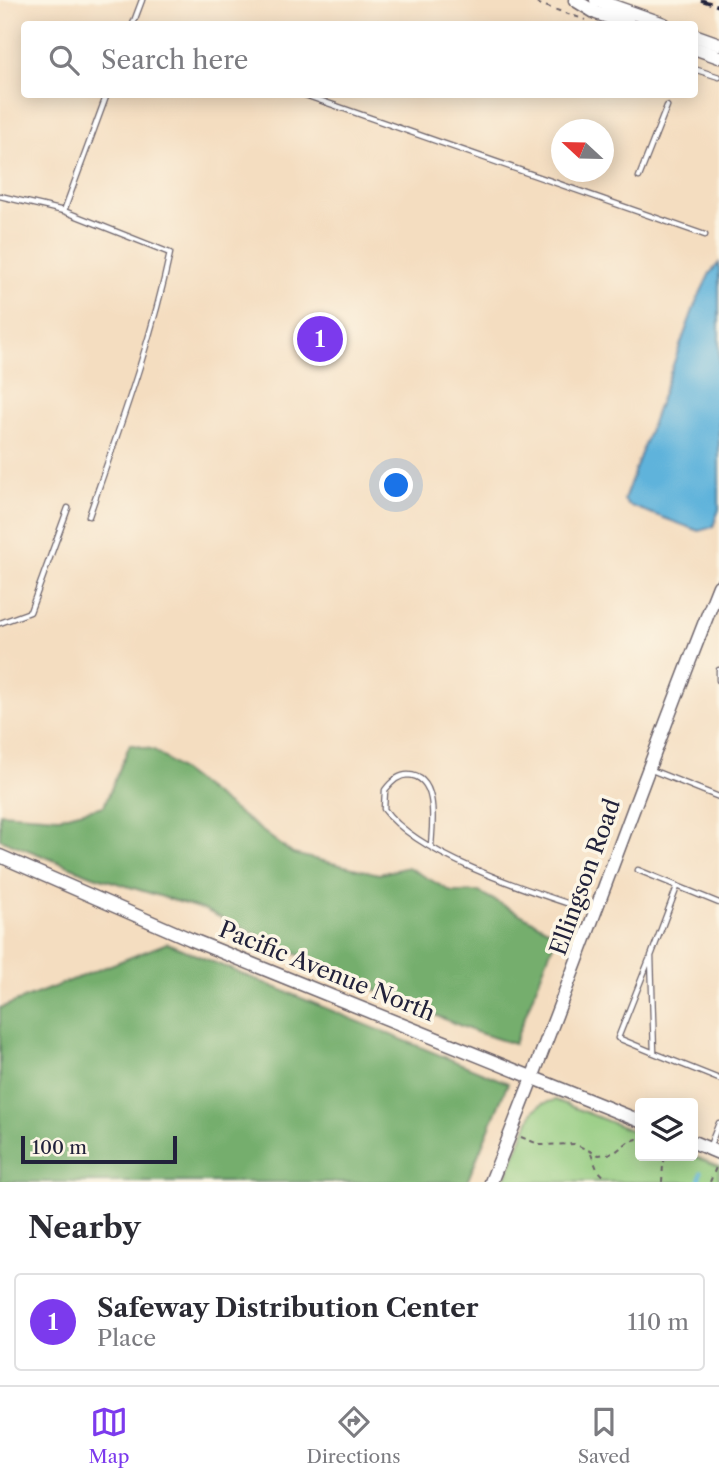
<!DOCTYPE html>
<html lang="en">
<head>
<meta charset="utf-8">
<style>
	:root { --surface:#fff; --page:#f2f2f3; --text:#2b2b33; --muted:#7c7c81; --line:#e1e1e2; --accent:#7c3aed }
	body { margin:0; font-family:"Libre Caslon Text",serif; background:var(--page); color:var(--text) }
	.controls { position:absolute; right:21px; bottom:21px; display:grid; overflow:hidden; border-radius:7px; box-shadow:0 4px 18px #0003 }
	.controls button { width:63px; height:63px; display:grid; place-items:center; padding:0; border:0; border-bottom:2px solid var(--line); background:var(--surface); color:var(--text); font:35px sans-serif }
	.compass { position:absolute; left:551px; top:119px; width:63px; height:63px; border-radius:50%; background:var(--surface); box-shadow:0 4px 18px #0003; rotate:292deg }
	.scale { position:absolute; left:21px; bottom:18px; width:156px; box-sizing:border-box; padding-left:7px; border:4px solid #22223b; border-top:0; font-size:19px; line-height:24px; white-space:nowrap; color:#22223b; -webkit-text-stroke:5px #fcf5e5; paint-order:stroke }
	.you { position:absolute; left:397px; top:486px; width:24px; height:24px; margin:-18px; border:5px solid #fff; border-radius:50%; background:#1a73e8; box-shadow:0 0 0 10px #1a73e833 }
	.badge { display:grid; place-items:center; width:46px; height:46px; border-radius:50%; background:var(--accent); color:#fff; font-size:23px; font-weight:700 }
	.pin { position:absolute; translate:-50% -50%; border:4px solid #fff; box-shadow:0 2px 7px #0006 }
	.list { margin:0; padding:0; list-style:none }
	h2 { display:flex; justify-content:space-between; align-items:center; height:91px; margin:0; padding:0 28px; font-size:30px }
	h2 small { font-size:23px; font-weight:400; color:var(--muted) }
	.list li { display:grid; grid-template-columns:46px 1fr auto; gap:21px; align-items:center; box-sizing:border-box; height:98px; margin:0 14px 14px; padding:0 14px; border:2px solid var(--line); border-radius:7px }
	.list b { display:block; font-size:26px; white-space:nowrap }
	.list p { margin:0; font-size:23px; white-space:nowrap; color:var(--muted) }
	.list em { font-size:23px; font-style:normal; color:var(--muted) }
	.icon { flex:none; width:38px; height:38px; fill:none; stroke:currentColor; stroke-width:2; stroke-linecap:round; stroke-linejoin:round }
	.map { position:relative; flex:none; width:719px; height:1182px; overflow:hidden }
	.search { position:absolute; background:var(--surface); box-shadow:0 4px 18px #0003; left:21px; right:21px; top:21px; height:77px; display:flex; align-items:center; gap:18px; box-sizing:border-box; padding:0 24px; border-radius:7px; color:var(--muted); font-size:26px }
	.sheet { height:203px; background:var(--surface) }
	nav { display:flex; justify-content:space-around; align-items:center; box-sizing:border-box; height:98px; border-top:2px solid var(--line); background:var(--surface); font-size:19px; color:var(--muted) }
	nav a { display:grid; justify-items:center; gap:4px }
	nav .on { color:var(--accent) }
	.map>svg:first-child { display:block }
	.green { fill:#91ca7e; stroke:#5a765c; stroke-width:2 }
	.forest { fill:#74ae6d; stroke:#4b6854; stroke-width:2 }
	.water { fill:#5fb3db; stroke:#406a8b; stroke-width:2 }
	.lines { fill:none; stroke-linecap:round; stroke-linejoin:round }
	.stream { stroke:#5fb3db; stroke-width:3.5 }
	.lane-casing { stroke:#6c636a; stroke-width:7 }
	.secondary-casing { stroke:#6c636a; stroke-width:15 }
	.path { stroke:#6c636a; stroke-width:2; stroke-dasharray:5 5; stroke-linecap:butt }
	.lane { stroke:#fff; stroke-width:4.5 }
	.secondary { stroke:#fff; stroke-width:12 }
	.rail { stroke:#22223b; stroke-width:3.5; stroke-dasharray:10 5; stroke-linecap:butt }
	.labels { text-anchor:middle; stroke-width:7; stroke-linejoin:round; paint-order:stroke }
	.street-label { font-size:23px; fill:#22223b; stroke:#fcf5e5 }
</style>
</head>
<body>
<div class="map">
<svg width="719" height="1182" viewBox="0 0 719 1182">
	<rect width="100%" height="100%" fill="#fcf5e5"/>
	<filter id="ink" filterUnits="userSpaceOnUse"><feTurbulence type="fractalNoise" baseFrequency=".0143" numOctaves="2"/><feDisplacementMap in="SourceGraphic" scale="14" xChannelSelector="R" yChannelSelector="G"/><feConvolveMatrix kernelMatrix="1 2 1 2 8 2 1 2 1" color-interpolation-filters="sRGB"/></filter>
	<filter id="wash" filterUnits="userSpaceOnUse"><feTurbulence type="fractalNoise" baseFrequency=".00686" numOctaves="4" result="noise"/><feDisplacementMap in="SourceGraphic" scale="28" xChannelSelector="R" yChannelSelector="G"/><feGaussianBlur stdDeviation="1.57" result="paint"/><feColorMatrix in="noise" values="0 0 0 0 0 0 0 0 0 0 0 0 0 0 0 0 0 1.4 0 .05"/><feComposite in="paint" operator="in"/></filter>
	<g filter="url(#wash)">
		<rect width="100%" height="100%" fill="#f4ddc0"/>
		<path class="green" d="M555,1100L640,1134V1156H693L719,1166V1182H504L533,1111L542,1104Z"/>
		<path class="forest" d="M130,744L154,750L293,854L379,874L408,867L452,892H479L557,934L514,1044L473,1031L356,982L205,910L94,876L0,839V813L59,817L104,806Z
			M167,943L508,1083L467,1182H0V1008Z"/>
		<path class="water" d="M719,263V509L713,527L699,531L628,505L624,500L696,302L710,273Z"/>
		<g class="lines">
			<path class="stream" d="M698,1182L701,1172"/>
		</g>
	</g>
	<g filter="url(#ink)">
		<g class="lines">
			<defs>
				<path id="lane" d="M133,24L142,0
					M694,69L719,77
					M302,94L705,235
					M639,177L667,106
					M0,196L64,211L107,94
					M64,211L170,253C151,343 119,429 89,516
					M0,623L30,612L68,508
					M719,670V680
					M649,769L719,797
					M431,847C432,827 440,776 408,775C398,775 391,782 385,790L384,809C420,858 536,893 594,912
					M638,870L719,903
					M677,887L651,956L654,1053L719,1079
					M649,960L618,1038L654,1053
					M709,1148L719,1123"/>
				<path id="secondary" d="M575,0L596,13L629,24
					M596,0L664,24
					M694,35L719,44
					M694,48L719,57
					M0,856L190,939L640,1121
					M693,1142L719,1153
					M491,1182C571,985 640,784 719,586"/>
			</defs>
			<use href="#lane" class="lane-casing"/>
			<use href="#secondary" class="secondary-casing"/>
			<path class="path" d="M527,0L586,20
				M521,1137L541,1145L574,1144L599,1155L614,1153L628,1142L637,1139L640,1140
				M591,1154L597,1169L609,1182
				M662,1182L663,1164L666,1156
				M710,1182L717,1165"/>
			<use href="#lane" class="lane"/>
			<use href="#secondary" class="secondary"/>
			<path class="rail" d="M701,0L719,6"/>
		</g>
	</g>
	<g class="labels">
		<g class="street-label">
			<text transform="translate(585 877) rotate(-70)" y="8">Ellingson Road</text>
			<text transform="translate(327 971) rotate(22)" y="8">Pacific Avenue North</text>
		</g>
	</g>
</svg>
<div class="controls">
<button><svg class="icon" aria-label="layers" viewBox="0 0 24 24"><path d="M12 4l9 5-9 5-9-5zM3 14l9 5 9-5"/></svg></button>
</div>
<svg class="compass" viewBox="-18 -18 36 36"><path d="M0-13l5 13h-10z" fill="#e53935"/><path d="M0 13l5-13h-10z" fill="#7c7c81"/></svg>
<div class="scale">100 m</div>
<div class="you"></div>
<div class="pin badge" style="left:320px;top:339px">1</div>
<div class="search"><svg class="icon" aria-label="search" viewBox="0 0 24 24"><circle cx="10" cy="10" r="6"/><path d="M15 15l6 6"/></svg>Search here</div>
</div>
<section class="sheet">
<h2>Nearby<small></small></h2>
<ul class="list">
<li><span class="badge">1</span><div><b>Safeway Distribution Center</b><p>Place</p></div><em>110 m</em></li>
</ul>
</section>
<nav>
<a class="on"><svg class="icon" aria-label="map" viewBox="0 0 24 24"><path d="M3 6l6-2 6 2 6-2v14l-6 2-6-2-6 2zM9 4v14M15 6v14"/></svg>Map</a>
<a><svg class="icon" aria-label="directions" viewBox="0 0 24 24"><path d="M12 3l9 9-9 9-9-9zM9 14v-3h6M13 9l2 2-2 2"/></svg>Directions</a>
<a><svg class="icon" aria-label="saved" viewBox="0 0 24 24"><path d="M7 4h10v16l-5-4-5 4z"/></svg>Saved</a>
</nav>
</body>
</html>
